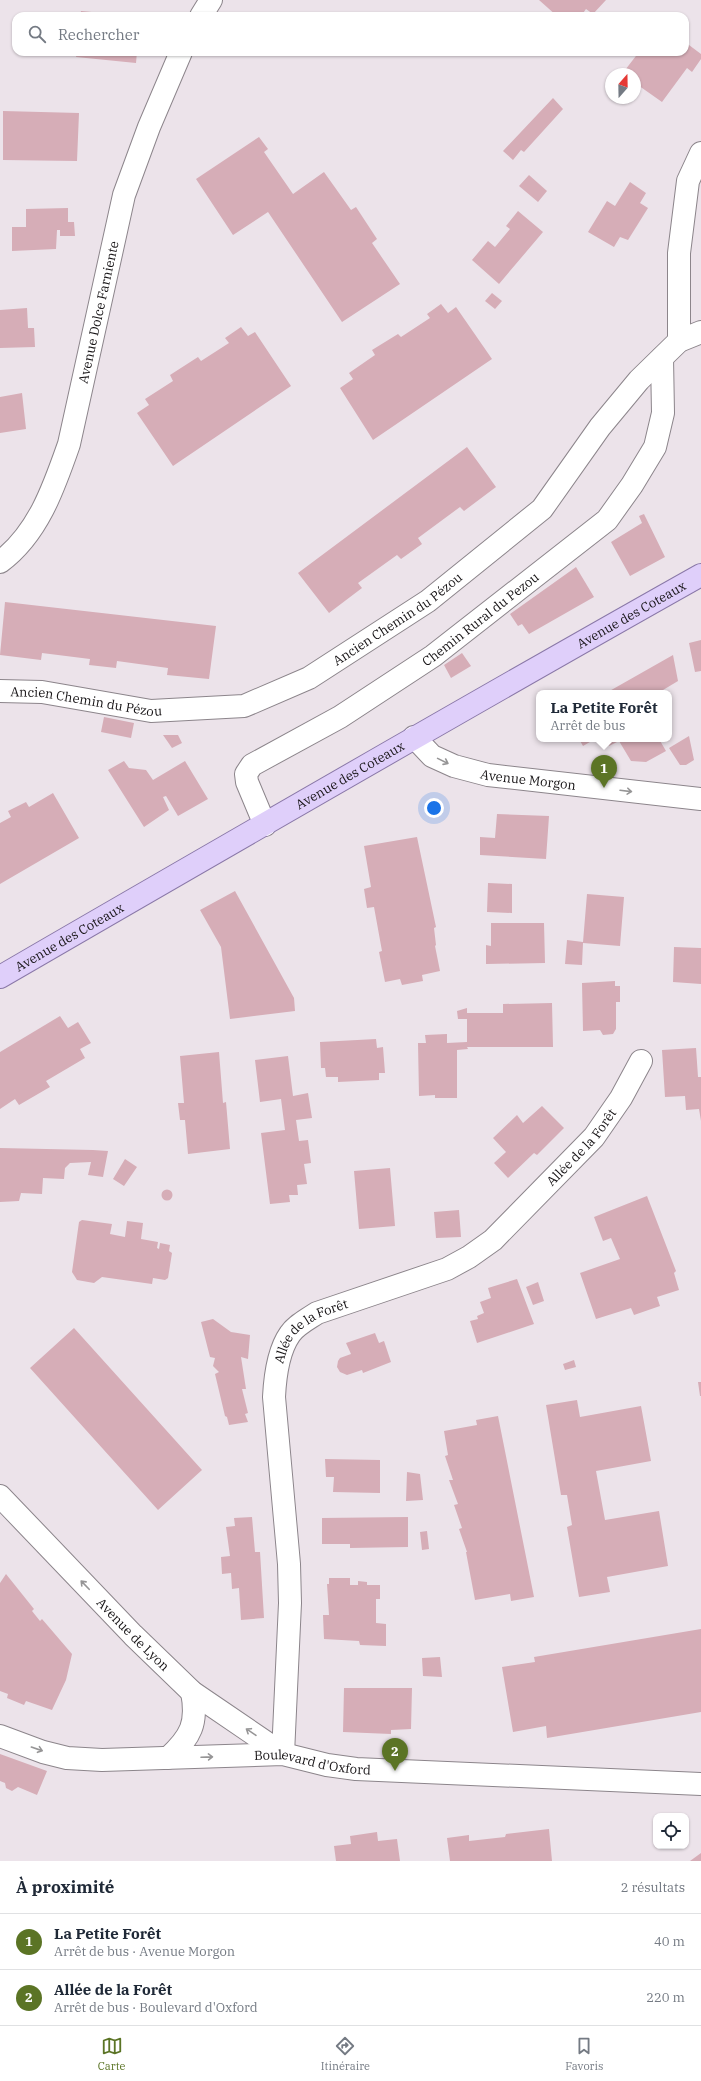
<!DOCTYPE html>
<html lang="fr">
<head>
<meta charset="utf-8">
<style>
	:root { --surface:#fff; --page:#f6f6f7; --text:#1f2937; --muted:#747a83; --line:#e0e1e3; --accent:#5b7425 }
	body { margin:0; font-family:"IBM Plex Serif",serif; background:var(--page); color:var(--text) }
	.controls { position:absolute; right:12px; bottom:12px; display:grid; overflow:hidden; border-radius:8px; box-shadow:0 1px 3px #0004 }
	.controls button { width:36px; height:36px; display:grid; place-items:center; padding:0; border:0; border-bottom:1px solid var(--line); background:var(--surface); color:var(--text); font:20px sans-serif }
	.compass { position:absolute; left:605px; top:68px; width:36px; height:36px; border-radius:50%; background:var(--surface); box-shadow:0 1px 3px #0004; rotate:20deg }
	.you { position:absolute; left:434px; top:808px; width:14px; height:14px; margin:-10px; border:3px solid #fff; border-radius:50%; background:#1a73e8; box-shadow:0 0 0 6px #1a73e833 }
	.badge { display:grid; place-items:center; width:26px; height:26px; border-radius:50%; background:var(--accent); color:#fff; font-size:13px; font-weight:700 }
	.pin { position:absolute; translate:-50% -33px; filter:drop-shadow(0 1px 2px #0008) }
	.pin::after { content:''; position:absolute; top:21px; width:14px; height:12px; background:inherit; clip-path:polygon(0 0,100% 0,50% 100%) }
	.popup { position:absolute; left:536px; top:690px; width:136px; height:52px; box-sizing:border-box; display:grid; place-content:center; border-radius:8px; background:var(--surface); filter:drop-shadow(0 1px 3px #0005); font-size:13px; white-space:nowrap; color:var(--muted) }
	.popup b { font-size:15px; color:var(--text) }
	.popup::after { content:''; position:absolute; left:50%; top:100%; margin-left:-8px; border:8px solid transparent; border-top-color:var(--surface) }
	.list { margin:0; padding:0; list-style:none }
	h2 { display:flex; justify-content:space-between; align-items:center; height:52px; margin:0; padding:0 16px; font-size:17px }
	h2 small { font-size:13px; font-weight:400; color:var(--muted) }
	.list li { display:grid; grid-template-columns:26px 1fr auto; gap:12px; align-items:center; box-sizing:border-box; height:56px; padding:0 16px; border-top:1px solid var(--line) }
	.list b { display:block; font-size:15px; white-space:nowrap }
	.list p { margin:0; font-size:13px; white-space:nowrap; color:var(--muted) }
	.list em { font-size:13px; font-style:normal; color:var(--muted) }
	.icon { flex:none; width:22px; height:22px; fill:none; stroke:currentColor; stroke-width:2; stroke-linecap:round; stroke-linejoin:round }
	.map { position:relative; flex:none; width:701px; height:1861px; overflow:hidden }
	.search { position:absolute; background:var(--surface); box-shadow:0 1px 3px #0004; left:12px; right:12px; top:12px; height:44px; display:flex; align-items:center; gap:10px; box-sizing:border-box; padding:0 14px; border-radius:12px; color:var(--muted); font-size:15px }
	.sheet { height:164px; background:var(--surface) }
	nav { display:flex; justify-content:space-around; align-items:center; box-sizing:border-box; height:56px; border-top:1px solid var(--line); background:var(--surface); font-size:11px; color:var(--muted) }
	nav a { display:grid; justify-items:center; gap:2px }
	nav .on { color:var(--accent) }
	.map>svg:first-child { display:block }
	.building { fill:#d6adb7 }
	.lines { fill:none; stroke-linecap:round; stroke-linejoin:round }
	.minor-casing { stroke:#8c858b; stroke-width:24 }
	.major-casing { stroke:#8a78a8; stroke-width:24 }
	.minor { stroke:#fff; stroke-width:22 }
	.major { stroke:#dfcffa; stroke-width:22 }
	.oneway { stroke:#969596 }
	.labels { text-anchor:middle; stroke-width:3; stroke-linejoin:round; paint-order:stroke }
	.street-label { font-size:13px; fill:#161315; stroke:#fff }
</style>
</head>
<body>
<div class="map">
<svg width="701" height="1861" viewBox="0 0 701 1861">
	<rect width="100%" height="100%" fill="#ece3ea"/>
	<path class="building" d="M539,0H606L593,14L586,9L581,16H557Z
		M81,11L124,15L123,16H80Z
		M685,42L701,54V59L692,72L687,68L662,102L635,83V74H622L639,52H685Z
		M77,52H137L136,63L76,57Z
		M553,98L563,109L524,152L521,150L513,160L503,151Z
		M3,111L79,113L77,161L3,160Z
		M259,137L268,149L264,152L293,194L324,172L351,210L356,207L377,239L372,243L400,284L342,322L268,212L233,235L196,179Z
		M529,175L547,191L538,202L519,186Z
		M630,182L646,193L640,203L648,208L628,240L620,237L614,247L588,232L607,201L615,206Z
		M68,208V222H74L75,236H60V230H57L56,249L12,251V227H26V209Z
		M518,211L543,232L499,284L472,260L488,241L495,247L510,229L506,226Z
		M492,293L502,301L495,309L485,301Z
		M441,304L448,313L456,307L492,359L373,440L340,388L353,379L349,373L375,355L372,350L398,334L401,337L430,318L427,314Z
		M27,308L28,328H34L35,347L0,348V310Z
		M241,327L248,336L255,332L291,386L173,466L137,413L149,405L145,399L173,381L170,375L198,357L201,361L229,343L225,338Z
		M22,393L26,429L0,433V397Z
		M467,447L496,487L464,511L460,507L418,538L422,544L401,559L397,555L358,583L362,588L329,613L298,573Z
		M644,514L665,557L630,576L611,542L642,523L639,516Z
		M576,567L594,597L529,634L522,624L518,626L510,614Z
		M5,602L216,626L209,679L167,675L168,668L117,661L116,668L89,665L90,659L42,653L41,660L0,655Z
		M701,640V671L695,672L689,643Z
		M462,653L471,666L451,678L444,665Z
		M673,655L678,681L658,693H606Z
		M104,717L134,723L131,738L101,732Z
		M163,735H178L182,743L172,748Z
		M689,736L694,760L686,765H680L669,748Z
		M579,739H595L583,746Z
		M606,739H659L666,751L646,762L631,761L619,741L609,746Z
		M124,761L129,768L146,770L153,780L185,761L208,799L178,816L166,796L163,797L169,810L144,827L108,770Z
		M53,793L79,838L0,884V823L11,817L8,811L26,802L29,807Z
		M497,814L549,816L546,859L480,855V837L495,838Z
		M417,837L436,927L434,928L436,945L435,946L440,971L422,975L423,981L402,985L400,979L385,982L379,952L382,951L374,907L367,908L364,889L371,887L364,846Z
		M488,883L512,884V913L487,912Z
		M235,891L294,998L295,1011L230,1019L221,947L200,910Z
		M587,894L624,897L620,946L583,943L582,965L565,964L567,940L583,942Z
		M491,923H544L545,963L486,964V945L491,946Z
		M674,947L701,948V984L673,982Z
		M615,981V986H620V1002H616V1029L613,1034L603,1035L600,1030L583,1031L582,983Z
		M552,1003L553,1047H467L468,1049L457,1050V1098H435V1095L419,1096L418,1043H426L425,1035L447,1034V1043L467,1042V1019H458L457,1011L467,1008V1013H503V1004Z
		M60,1016L68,1028L78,1022L91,1043L80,1049L85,1058L46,1081L50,1087L19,1105L15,1099L0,1109V1052Z
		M376,1039L377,1048L383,1047L385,1073H379V1080L338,1082V1077H326L325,1068H321L320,1042Z
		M696,1048L698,1077H701V1121L699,1109L686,1110L685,1096L665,1097L662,1050Z
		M219,1052L223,1103L226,1102L230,1149L188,1154L185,1120H180L178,1103H184L180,1056Z
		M288,1056L293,1096L308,1093L312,1118L296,1120L299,1141L308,1140L311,1163L304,1164L307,1184L297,1185L298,1195H289L290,1202L270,1204L261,1133L285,1130L281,1099L260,1102L255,1060Z
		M542,1106L564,1128L537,1155L534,1153L508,1178L494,1163L506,1152L493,1138L517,1115L523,1123Z
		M0,1148L93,1150L108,1151L103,1177L88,1175L91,1162L70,1163L65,1168L64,1179L43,1178L42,1194L21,1193L19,1201L0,1202Z
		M125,1159L137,1167L124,1186L113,1179Z
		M390,1168L395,1226L359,1229L354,1171Z
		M161.5 1195a5.5 5.5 0 1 1 11 0a5.5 5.5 0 1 1-11 0Z
		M647,1196L676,1271L674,1273L679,1290L657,1297L660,1306L634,1315L631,1308L596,1319L580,1273L620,1259L611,1238L603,1241L594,1217Z
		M459,1210L461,1237L436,1238L434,1212Z
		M82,1220L112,1224L110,1234L125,1237L127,1221L143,1223L141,1239L158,1242L157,1248L159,1249L160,1243L170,1245L169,1251L172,1253L168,1278L165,1280L153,1278L152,1284L102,1277L94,1283L77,1280L72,1272L79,1222Z
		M517,1279L534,1324L477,1343L470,1321L478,1319L477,1316L484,1313L480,1302L491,1298L488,1288Z
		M538,1282L544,1301L533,1305L526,1287Z
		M213,1319L231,1332L250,1335L248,1359L241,1357L246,1389H242L248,1413L245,1414L248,1422L229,1425L227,1417L225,1416L215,1374L219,1372L213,1366L215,1358L210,1357L201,1322Z
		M74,1328L202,1470L158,1510L30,1368Z
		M375,1333L379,1343L384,1341L391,1362L363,1373L362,1370L347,1375L340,1372L337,1367L338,1361L340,1358L351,1354L346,1343Z
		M574,1360L576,1367L565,1370L563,1364Z
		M698,1382H701V1396H700Z
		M577,1400L580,1417L641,1406L651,1461L596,1471L605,1520L659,1511L668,1566L607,1577L610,1592L579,1597L567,1527L572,1525L567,1495H561L546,1405Z
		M498,1416L534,1597L511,1601L510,1594L475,1600L466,1552H467L459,1529L462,1528L454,1505L458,1504L449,1480H453L445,1456L448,1455L444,1431L477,1425L476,1420Z
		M325,1459L380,1460V1493L333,1492L334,1477H326Z
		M407,1472L420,1474L423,1500L406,1501Z
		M252,1517L255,1552H260L264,1618L241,1620L239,1588L232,1589L231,1573L222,1574L221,1557L230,1556L226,1527L235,1526L234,1518Z
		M408,1517V1547L350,1548V1544H322V1518Z
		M427,1531L429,1549L422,1550L420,1532Z
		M6,1574L34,1609L32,1611L40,1621L42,1619L72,1654L66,1680L52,1710L26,1701L24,1705L7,1698L8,1694L0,1691V1583Z
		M329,1578H350V1585H358V1581L367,1582V1585H380V1599H376V1623L386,1624V1646L360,1645L359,1641L324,1639L323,1615H329L327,1584H329Z
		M701,1629V1712L547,1738L546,1726L513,1732L502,1667L535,1662L534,1657Z
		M440,1657L442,1677L423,1676L422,1658Z
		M344,1688H412L411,1729L391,1730V1734L343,1732Z
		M0,1754L47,1771L37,1795L18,1787L12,1791L6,1788L5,1783L0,1781Z
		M549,1829L552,1861H450L447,1838L469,1835V1841L505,1837L506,1834Z
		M377,1832L378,1841L397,1839L400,1861H336L334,1846L351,1844L350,1836Z
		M701,1853V1861H690Z"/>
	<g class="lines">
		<defs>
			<g id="minor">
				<path d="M201,16L211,0"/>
				<path d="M679,341V253L688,181L701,153"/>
				<path id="s1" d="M0,562C38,534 54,487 69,444L124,195L149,127L181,52"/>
				<path id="s2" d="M0,691L42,692L151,711L244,706L309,678L428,601L542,509L600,427L639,380L679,341L701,332"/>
				<path id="s3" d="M414,737L432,756L454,766L488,775L701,799"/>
				<path id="s4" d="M265,825L247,782L246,774L252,765L340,717L433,656L607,520L632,485L655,447L663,413L662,358"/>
				<path id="s5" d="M0,1496L133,1635L192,1692L283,1754"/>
				<path id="s6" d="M0,1736L43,1752L67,1758L102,1760L283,1754L327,1765L356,1769L701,1784"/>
				<path id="s7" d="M283,1754L290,1603L289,1564L274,1397C275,1377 278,1351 290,1334C296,1325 308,1319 317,1313L447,1269L469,1257L493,1240L594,1137L621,1098L641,1061"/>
				<path d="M168,1758C191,1737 198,1723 192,1692"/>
			</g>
			<g id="major">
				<path id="s8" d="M0,977C233,842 466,707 701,575"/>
			</g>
		</defs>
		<use href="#minor" class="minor-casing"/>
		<use href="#major" class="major-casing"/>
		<use href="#minor" class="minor"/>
		<use href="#major" class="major"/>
	</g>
	<defs><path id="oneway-shaft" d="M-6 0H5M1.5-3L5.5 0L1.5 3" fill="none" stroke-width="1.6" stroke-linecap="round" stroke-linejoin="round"/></defs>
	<g class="oneway">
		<use href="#oneway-shaft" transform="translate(443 761) rotate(26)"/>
		<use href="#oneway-shaft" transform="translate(626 791) rotate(7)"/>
		<use href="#oneway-shaft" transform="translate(85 1585) rotate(-134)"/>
		<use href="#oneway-shaft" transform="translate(251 1732) rotate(-146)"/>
		<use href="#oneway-shaft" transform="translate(37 1749) rotate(19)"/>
		<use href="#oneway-shaft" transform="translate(207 1757) rotate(-2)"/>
	</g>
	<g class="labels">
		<g class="street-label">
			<text dy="5" stroke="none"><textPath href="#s1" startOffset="274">Avenue Dolce Farniente</textPath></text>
			<text dy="5" stroke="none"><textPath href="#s8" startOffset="728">Avenue des Coteaux</textPath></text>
			<text dy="5" stroke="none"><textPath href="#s2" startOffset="423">Ancien Chemin du Pézou</textPath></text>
			<text dy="5" stroke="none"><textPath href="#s4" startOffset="337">Chemin Rural du Pezou</textPath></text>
			<text dy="5" stroke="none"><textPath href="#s2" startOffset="87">Ancien Chemin du Pézou</textPath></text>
			<text dy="5" stroke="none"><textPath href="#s8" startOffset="404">Avenue des Coteaux</textPath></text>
			<text dy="5" stroke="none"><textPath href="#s3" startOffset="126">Avenue Morgon</textPath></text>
			<text dy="5" stroke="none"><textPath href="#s8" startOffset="80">Avenue des Coteaux</textPath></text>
			<text dy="5" stroke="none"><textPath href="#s7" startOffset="778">Allée de la Forêt</textPath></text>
			<text dy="5" stroke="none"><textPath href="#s7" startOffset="441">Allée de la Forêt</textPath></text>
			<text dy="5" stroke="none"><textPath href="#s5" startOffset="192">Avenue de Lyon</textPath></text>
			<text dy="5" stroke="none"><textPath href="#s6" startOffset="317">Boulevard d'Oxford</textPath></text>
		</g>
	</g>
</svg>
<div class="controls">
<button><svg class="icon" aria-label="locate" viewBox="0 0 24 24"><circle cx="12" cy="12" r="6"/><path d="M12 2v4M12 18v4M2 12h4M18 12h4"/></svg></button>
</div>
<svg class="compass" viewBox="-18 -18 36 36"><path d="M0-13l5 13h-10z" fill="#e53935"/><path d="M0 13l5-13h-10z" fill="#747a83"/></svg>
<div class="you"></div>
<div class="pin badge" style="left:604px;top:788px">1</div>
<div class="popup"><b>La Petite Forêt</b>Arrêt de bus</div>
<div class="pin badge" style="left:395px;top:1771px">2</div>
<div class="search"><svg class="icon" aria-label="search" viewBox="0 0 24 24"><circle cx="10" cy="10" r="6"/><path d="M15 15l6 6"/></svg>Rechercher</div>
</div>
<section class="sheet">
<h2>À proximité<small>2 résultats</small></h2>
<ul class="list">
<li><span class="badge">1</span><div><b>La Petite Forêt</b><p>Arrêt de bus · Avenue Morgon</p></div><em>40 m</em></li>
<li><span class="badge">2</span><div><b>Allée de la Forêt</b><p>Arrêt de bus · Boulevard d'Oxford</p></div><em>220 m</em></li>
</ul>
</section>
<nav>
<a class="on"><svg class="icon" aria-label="map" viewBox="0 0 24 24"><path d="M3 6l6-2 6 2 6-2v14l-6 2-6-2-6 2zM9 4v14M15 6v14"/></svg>Carte</a>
<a><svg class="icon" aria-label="directions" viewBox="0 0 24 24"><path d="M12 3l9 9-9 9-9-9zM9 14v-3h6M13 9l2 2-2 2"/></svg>Itinéraire</a>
<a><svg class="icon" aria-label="saved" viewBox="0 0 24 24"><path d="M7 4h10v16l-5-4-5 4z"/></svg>Favoris</a>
</nav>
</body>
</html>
